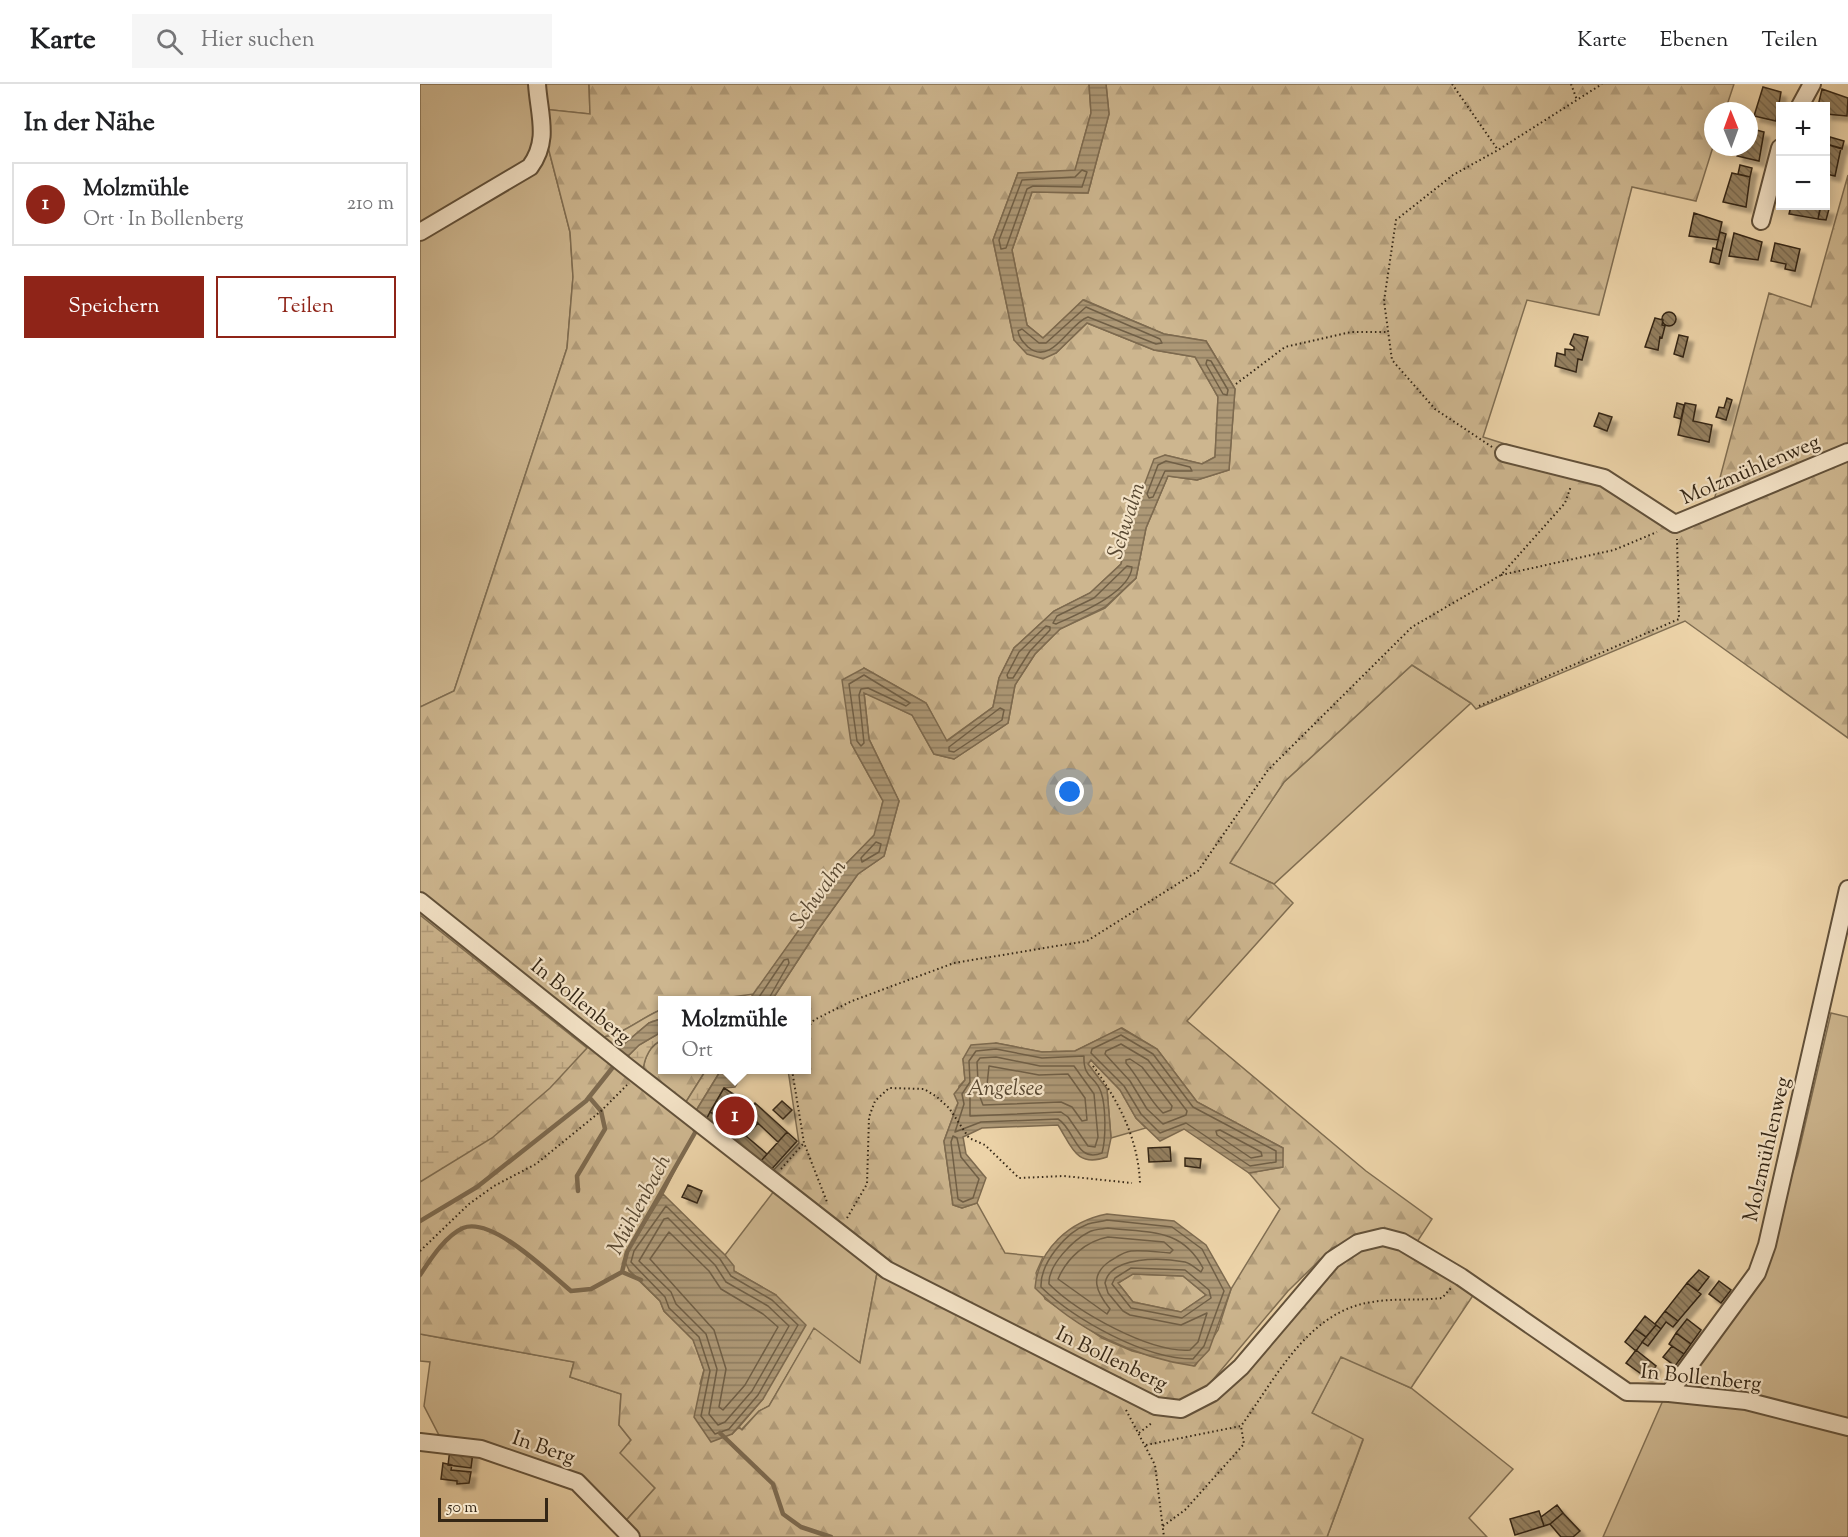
<!DOCTYPE html>
<html lang="de">
<head>
<meta charset="utf-8">
<style>
	:root { --surface:#fff; --page:#f6f6f6; --text:#202124; --muted:#757577; --line:#e0e0e0; --accent:#8f2418 }
	body { margin:0; font-family:"Sorts Mill Goudy",serif; background:var(--page); color:var(--text) }
	.controls { position:absolute; right:18px; top:18px; display:grid; overflow:hidden; border-radius:0px; box-shadow:0 3px 15px #0003 }
	.controls button { width:54px; height:54px; display:grid; place-items:center; padding:0; border:0; border-bottom:2px solid var(--line); background:var(--surface); color:var(--text); font:30px sans-serif }
	.compass { position:absolute; left:1284px; top:18px; width:54px; height:54px; border-radius:50%; background:var(--surface); box-shadow:0 3px 15px #0003; rotate:359deg }
	.scale { position:absolute; left:18px; bottom:15px; width:110px; box-sizing:border-box; padding-left:6px; border:3px solid #342615; border-top:0; font-size:16px; line-height:21px; white-space:nowrap; color:#342615; -webkit-text-stroke:4px #f3e2c6; paint-order:stroke }
	.you { position:absolute; left:650px; top:708px; width:21px; height:21px; margin:-15px; border:4px solid #fff; border-radius:50%; background:#1a73e8; box-shadow:0 0 0 9px #1a73e833 }
	.badge { display:grid; place-items:center; width:39px; height:39px; border-radius:50%; background:var(--accent); color:#fff; font-size:20px; font-weight:700 }
	.pin { position:absolute; translate:-50% -50%; border:3px solid #fff; box-shadow:0 2px 6px #0006 }
	.popup { position:absolute; left:238px; top:912px; width:153px; height:78px; box-sizing:border-box; display:grid; place-content:center; border-radius:0px; background:var(--surface); filter:drop-shadow(0 2px 4px #0005); font-size:20px; white-space:nowrap; color:var(--muted) }
	.popup b { font-size:22px; color:var(--text) }
	.popup::after { content:''; position:absolute; left:50%; top:100%; margin-left:-12px; border:12px solid transparent; border-top-color:var(--surface) }
	.list { margin:0; padding:0; list-style:none }
	h2 { display:flex; justify-content:space-between; align-items:center; height:78px; margin:0; padding:0 24px; font-size:26px }
	h2 small { font-size:20px; font-weight:400; color:var(--muted) }
	.list li { display:grid; grid-template-columns:39px 1fr auto; gap:18px; align-items:center; box-sizing:border-box; height:84px; margin:0 12px 12px; padding:0 12px; border:2px solid var(--line); border-radius:0px }
	.list b { display:block; font-size:22px; white-space:nowrap }
	.list p { margin:0; font-size:20px; white-space:nowrap; color:var(--muted) }
	.list em { font-size:20px; font-style:normal; color:var(--muted) }
	.actions { display:flex; gap:12px; padding:18px 24px }
	.actions a { flex:1; padding:14px 0; border:2px solid var(--accent); border-radius:0px; text-align:center; font-size:21px; color:var(--accent) }
	.actions .main { background:var(--accent); color:#fff }
	.icon { flex:none; width:33px; height:33px; fill:none; stroke:currentColor; stroke-width:2; stroke-linecap:round; stroke-linejoin:round }
	.map { position:relative; flex:none; width:1428px; height:1453px; overflow:hidden }
	header { display:flex; align-items:center; gap:36px; box-sizing:border-box; height:84px; padding:0 30px; background:var(--surface); border-bottom:2px solid var(--line) }
	header strong { font-size:28px }
	nav { display:flex; gap:33px; margin-inline-start:auto; font-size:21px }
	.search { width:420px; height:54px; background:var(--page); display:flex; align-items:center; gap:15px; box-sizing:border-box; padding:0 21px; border-radius:0px; color:var(--muted); font-size:22px }
	main { display:flex }
	aside { flex:1; background:var(--surface) }
	.map>svg:first-child { display:block }
	.grass { fill:#cdb68f; stroke:#806e52; stroke-width:1.5 }
	.forest { fill:url(#forest-firs); stroke:#806e52; stroke-width:1.5; fill-rule:evenodd }
	.wetland { fill:url(#wetland-marsh); stroke:#806e52; stroke-width:1.5 }
	.water { fill:url(#water-rules); stroke:#7d6a4f; stroke-width:1.5; fill-rule:evenodd }
	.lines { fill:none; stroke-linecap:round; stroke-linejoin:round }
	.shore { stroke:#705f46; stroke-width:1.5 }
	.stream { stroke:#7d6a4f; stroke-width:4.5 }
	.building { fill:url(#building-back-hatch); stroke:#342615; stroke-width:1.5; filter:url(#shadow) }
	.minor-casing { stroke:#62513a; stroke-width:20 }
	.path { stroke:#342615; stroke-width:2; stroke-dasharray:1.5 3; stroke-linecap:butt }
	.minor { stroke:#f3e2c6; stroke-width:16 }
	.labels { text-anchor:middle; stroke-width:4.5; stroke-linejoin:round; paint-order:stroke }
	.street-label { font-size:21px; fill:#342615; stroke:#f3e2c6 }
	.water-label { font-size:22px; font-style:italic; fill:#584832; stroke:#f3e2c6 }
</style>
</head>
<body>
<header>
<strong>Karte</strong>
<div class="search"><svg class="icon" aria-label="search" viewBox="0 0 24 24"><circle cx="10" cy="10" r="6"/><path d="M15 15l6 6"/></svg>Hier suchen</div>
<nav><a>Karte</a><a>Ebenen</a><a>Teilen</a></nav>
</header>
<main>
<aside>
<h2>In der Nähe<small></small></h2>
<ul class="list">
<li><span class="badge">1</span><div><b>Molzmühle</b><p>Ort · In Bollenberg</p></div><em>210 m</em></li>
</ul>
<div class="actions"><a class="main">Speichern</a><a>Teilen</a></div>
</aside>
<div class="map">
<svg width="1428" height="1453" viewBox="0 0 1428 1453">
	<defs>
		<pattern id="forest-firs" width="22" height="20" patternUnits="userSpaceOnUse" patternTransform="scale(1.5)"><rect width="22" height="20" fill="#cdb68f"/><path d="M5 1l3.5 6h-7zM16 11l3.5 6h-7z" fill="#b19c7a"/></pattern>
		<pattern id="wetland-marsh" width="20" height="14" patternUnits="userSpaceOnUse" patternTransform="scale(1.5)"><rect width="20" height="14" fill="#cdb68f"/><path d="M1 5h8M5 5V1M11 12h8M15 12V8" fill="none" stroke="#b19c7a"/></pattern>
		<pattern id="water-rules" width="6" height="5" patternUnits="userSpaceOnUse" patternTransform="scale(1.5)"><rect width="6" height="5" fill="#ad9876"/><path d="M0 2.5h6" fill="none" stroke="#8e7c60"/></pattern>
		<pattern id="building-back-hatch" width="6" height="6" patternUnits="userSpaceOnUse" patternTransform="scale(1.5)"><rect width="6" height="6" fill="#948061"/><path d="M-1 5l2 2M0 0l6 6M5-1l2 2" fill="none" stroke="#7a694f"/></pattern>
		<filter id="shadow"><feDropShadow dx="5.5" dy="5.5" stdDeviation="1.5" flood-color="#0004"/></filter>
	</defs>
	<rect width="100%" height="100%" fill="#ecd3a8"/>
	<filter id="stains"><feTurbulence type="fractalNoise" baseFrequency=".00333" numOctaves="4"/><feColorMatrix values="0 0 0 0 .2 0 0 0 0 .09 0 0 0 0 .02 0 0 0 .5 -.17"/></filter>
	<radialGradient id="worn" r=".72"><stop offset=".6" stop-color="#630" stop-opacity="0"/><stop offset="1" stop-color="#630" stop-opacity=".3"/></radialGradient>
	<path class="grass" d="M0,0H169L170,30L123,25L127,59L150,148L153,193L147,264L34,607L0,623Z
		M992,581L1051,619L854,800L809,779L864,698Z
		M1411,929L1428,933V1337L1267,1305L1263,1296L1341,1192L1378,1071Z
		M671,976L700,1006L716,1034L726,1044L691,1054L687,1005L668,980Z
		M354,1107L457,1189L440,1279L394,1245L349,1322L339,1327L321,1346L319,1343L343,1315L356,1211L314,1187L305,1171Z
		M0,1250L154,1278L150,1293L201,1310L199,1341L211,1356L201,1369L235,1404L202,1441L160,1395L22,1357L4,1322L10,1278L0,1277Z
		M921,1272L991,1304L1093,1385L1049,1434L1067,1453H907L943,1356L892,1329Z
		M1244,1314L1324,1323L1428,1348V1453H1183Z"/>
	<path class="forest" d="M169,0H669L671,29L655,87L598,89L573,156L594,256L636,269L667,239L734,266L775,273L798,313L795,373L782,380L745,371L713,431L701,480L670,509L634,527L594,564L579,594L573,623L526,657L506,619L444,584L431,659L463,717L455,751L426,780L334,910L289,916H243V925C223,932 201,953 180,953L0,810V623L34,607L147,264L153,193L150,148L127,59L123,25L170,30Z
		M686,0H1314L1305,27H1293V63L1276,117L1212,103L1179,231L1107,216L1063,353L1180,390L1255,437L1292,424L1349,209L1391,223L1428,91V654L1265,537L1056,625L1051,619L992,581L864,698L810,779L854,800L873,819L767,937L946,1087L1012,1135L997,1158L945,1151L912,1164L868,1207L780,1311L759,1319L736,1317L469,1183L350,1090L379,1059L368,986H387V916H352L397,847L438,790L464,772L479,717L449,655L444,608L492,631L514,670L534,675L588,639L595,601L615,570L640,545L685,524L716,494L726,444L748,392L777,396L809,386L815,305L786,257L744,250L664,216L623,254L607,241L592,166L612,108L668,109L689,30ZM702,944L737,965L777,1018L863,1064L862,1083L829,1089L860,1125L811,1205L798,1246L775,1282L712,1267L682,1254L625,1215L616,1189L623,1173L585,1169L557,1119L542,1124L533,1121L524,1057L538,1019L539,1002L545,996L543,975L576,959L622,968L655,967Z
		M0,825L272,1041L274,1049L243,1110L209,1165V1187L240,1217L244,1227L273,1255L284,1286L280,1300L312,1350L319,1343L322,1346L339,1327L349,1322L394,1244L440,1279L457,1189L736,1329L786,1321L813,1301L920,1175L949,1161L970,1159L1054,1210L991,1304L921,1273L892,1329L943,1355L907,1453H215L202,1441L235,1404L200,1369L211,1356L199,1341L201,1310L150,1293L154,1278L0,1250Z
		M243,956V986H286L264,1021L223,987C224,975 230,960 243,956Z
		M712,1190L763,1192L786,1211L761,1228L713,1218L698,1199Z"/>
	<path class="wetland" d="M0,831L167,964L130,1004L72,1054L0,1098Z
		M243,925V934L229,939L197,966L180,953C201,953 223,932 243,925Z
		M243,947V956C230,960 224,975 223,987L206,974L219,961Z
		M286,986H301L274,1030L264,1021Z"/>
	<path class="water" d="M669,0H686L689,30L668,109L612,108L592,166L607,241L623,254L663,216L744,250L786,257L815,305L809,386L777,396L748,392L726,444L716,494L685,523L640,545L615,570L595,601L588,639L534,675L514,670L492,631L444,609L449,655L479,717L464,772L438,790L397,847L352,916H329L426,780L454,751L463,717L431,659L422,596L444,584L506,619L527,657L573,623L579,594L594,564L634,527L670,509L701,480L713,431L734,375L745,371L782,380L795,373L798,313L775,273L734,266L667,239L636,269L623,275L607,270L594,256L573,156L598,89L655,86L671,29Z
		M243,934V947L219,961L206,974L197,966L229,939Z
		M701,944L737,965L777,1018L863,1064V1083L829,1089L764,1045L740,1057L716,1034L700,1006L671,976L668,980L687,1005L691,1054L687,1073C656,1084 652,1063 638,1041L562,1044L543,1053L546,1070L566,1094L557,1119L542,1124L533,1121L524,1057L538,1019L534,1010L545,996L543,975L551,961L576,959L622,968L655,967Z
		M301,986H325L315,1003L304,1004L286,1036L274,1030Z
		M243,1110L305,1171L314,1182V1187L356,1211L386,1241L343,1315L312,1350L291,1358L274,1333L284,1286L273,1256L244,1227L240,1217L209,1186L205,1178L209,1165Z
		M687,1130L754,1137L786,1161L811,1205L789,1266L774,1282C714,1273 658,1247 615,1204C618,1165 650,1137 687,1130ZM713,1190L763,1192L786,1211L761,1228L713,1218L698,1199Z"/>
	<g class="lines">
		<path class="shore" d="M662,86L667,88L662,103L613,102L607,105L586,164L581,165L579,156L602,96L655,93Z
			M666,223L740,255L742,259L736,260L668,233C649,239 632,283 608,263C603,258 599,254 598,247L602,245L619,259H626Z
			M787,276L791,277L808,306L807,311L803,310L786,280Z
			M746,377L770,383L772,387H745L733,413L729,414L727,410L738,381Z
			M707,482L712,483C710,509 658,530 636,540L633,539L637,532L674,514Z
			M626,542L630,543V546L610,567L593,594H588L587,591L599,568Z
			M444,591L490,619L486,622L448,604L441,605L439,611L444,659L441,662L437,657L429,600Z
			M580,624L584,626L582,636L534,668L529,667V663Z
			M456,758L461,760L459,768L442,778L441,774Z
			M337,916L364,876L368,875L369,879L348,916
			M701,951L733,970L773,1023L856,1067V1078L830,1082L766,1039L740,1049L721,1030L704,1002L671,969L672,965Z
			M701,960L728,976L767,1027L766,1031L743,1040L727,1025L710,997L685,970L686,967Z
			M576,965L622,974L664,972C663,995 675,991 681,1008C686,1022 686,1055 682,1069C656,1080 655,1045 638,1035L561,1038L535,1048L544,1020L542,1010L550,998L549,977L556,967Z
			M576,973L620,982H654L674,1010L678,1053L675,1063L668,1062L648,1033L641,1028L550,1032V1011L558,998L557,978L560,974Z
			M710,975L722,983L752,1022L751,1026L743,1029C728,1015 720,995 706,979V976Z
			M569,982L619,991L648,990L665,1014L667,1036L662,1037L652,1023L641,1018L563,1021L560,1013L567,1001Z
			M800,1046L841,1068L842,1072L831,1074L797,1051L796,1047Z
			M533,1052L537,1054L541,1073L559,1095L553,1114L543,1118L538,1115L531,1058Z
			M246,1122L300,1175L311,1192L352,1216L378,1241L338,1311L309,1345L295,1350L281,1332L290,1287L279,1253L249,1224L245,1213L211,1178L214,1167Z
			M248,1134L295,1181L306,1198L348,1222L369,1242L332,1307L305,1338L298,1341L289,1330L297,1285L286,1250L256,1220L251,1208L219,1177L244,1135Z
			M687,1136L752,1143L782,1165L804,1207L784,1262L773,1275C725,1275 655,1236 621,1203C620,1179 646,1148 668,1140C674,1138 681,1138 687,1136Z
			M688,1144C728,1149 761,1143 783,1184L781,1188C776,1185 772,1180 765,1178C743,1174 691,1171 685,1199L688,1209L703,1227L710,1231L761,1241L787,1229L778,1258L770,1266C730,1269 657,1228 629,1200C628,1181 653,1156 669,1148C674,1145 682,1145 688,1144Z
			M249,1148L289,1187L301,1205L343,1230L358,1243L325,1301L303,1326L299,1323L306,1285L294,1246L230,1175Z
			M688,1153L744,1158L753,1166L750,1169C737,1168 724,1166 711,1167C703,1168 697,1173 690,1177C668,1192 677,1209 690,1225L687,1230L638,1195C647,1174 666,1157 688,1153Z
			M711,1184L765,1186L789,1206L791,1214L762,1234L711,1224L692,1200L695,1194Z"/>
		<path class="stream" d="M158,1107L157,1092L185,1045L181,1027L169,1013
			M0,1137L57,1103L166,1017L197,978
			M0,1191C10,1176 25,1152 43,1144C72,1132 129,1189 151,1207L171,1205L202,1188
			M221,1196L202,1188L207,1168L276,1047
			M300,1349L353,1400L363,1430L381,1443L411,1453"/>
	</g>
	<path class="building" d="M1343,3L1361,8L1356,37L1334,32Z
		M1402,5L1428,14L1427,32L1406,30V22H1398Z
		M1329,44L1344,48L1339,77L1317,72L1319,63H1329Z
		M1410,53L1424,57L1422,65L1409,61Z
		M1406,60L1421,64L1415,92L1406,90Z
		M1320,81L1332,84L1330,93L1318,90Z
		M1312,89L1330,93L1326,123L1303,118Z
		M1371,122H1401L1398,135L1369,130Z
		M1400,124L1409,125L1406,136L1398,135Z
		M1274,129L1302,138L1298,156L1269,152Z
		M1300,148L1306,150L1302,167L1296,165Z
		M1314,149L1342,158L1338,176L1309,172Z
		M1355,159L1380,165L1375,187L1365,185L1366,180L1351,177Z
		M1293,164L1302,167L1299,180L1290,178Z
		M1242 235a7 7 0 1 1 14 0a7 7 0 1 1-14 0Z
		M1235,234L1243,236L1242,241L1245,242L1242,254L1240,253L1238,266L1225,263Z
		M1154,250L1168,253L1162,276L1158,275L1156,288L1135,282L1137,269L1145,271V265L1154,266V263L1150,260Z
		M1259,251L1268,253L1263,273L1254,270Z
		M1307,314L1312,316L1306,336L1296,333L1299,323L1304,324Z
		M1257,319L1264,321L1261,335L1254,333Z
		M1265,319L1276,321L1273,337L1292,341L1289,358L1258,351Z
		M1179,329L1192,333L1187,347L1174,342Z
		M304,1004L318,1013L303,1035L290,1028Z
		M318,1013L331,1022L335,1019L310,1052L299,1044Z
		M362,1017L372,1026L363,1035L353,1026Z
		M335,1019L367,1048L358,1058L327,1029Z
		M290,1028L305,1036L299,1044L286,1036Z
		M327,1029L338,1039L331,1047L321,1037Z
		M321,1037L331,1047L326,1052L347,1070L340,1078L310,1052Z
		M367,1048L377,1057L350,1087L340,1078Z
		M750,1063L751,1077L729,1078L728,1064Z
		M765,1074L781,1075L780,1084L765,1082Z
		M268,1101L282,1107L277,1119L262,1113Z
		M1279,1186L1289,1193L1278,1207L1267,1199Z
		M1299,1197L1311,1206L1301,1219L1289,1210Z
		M1267,1199L1281,1210L1258,1237L1245,1227Z
		M1245,1227L1258,1237L1253,1243L1246,1238L1241,1245L1235,1240Z
		M1225,1232L1236,1241L1226,1253L1215,1245Z
		M1267,1235L1281,1246L1271,1260L1256,1249Z
		M1236,1241L1241,1245L1228,1262L1222,1258Z
		M1215,1245L1226,1253L1216,1267L1205,1258Z
		M1256,1249L1271,1260L1264,1270L1249,1260Z
		M1252,1262L1264,1270L1255,1282L1243,1273Z
		M1216,1266L1236,1282L1227,1294L1206,1279Z
		M30,1365L53,1368L51,1384L28,1381Z
		M23,1379L32,1381L31,1386L51,1388L49,1399L37,1400V1397L21,1395Z
		M1137,1421L1143,1429L1130,1440L1124,1442L1121,1433Z
		M1119,1427L1124,1442L1095,1451L1090,1435Z
		M1143,1429L1160,1447L1153,1453H1141L1130,1440Z"/>
	<g class="lines">
		<defs>
			<path id="minor" d="M1380,22L1392,0
				M1341,137L1360,64
				M0,148L110,83C130,56 119,31 117,0
				M1084,369L1184,394L1255,440L1428,368
				M0,817L206,982L467,1186L736,1322L761,1325L792,1309L821,1283L912,1176L938,1159L963,1153L982,1158L1041,1193L1207,1308L1249,1309L1326,1317L1428,1343
				M1249,1309L1337,1189L1347,1161L1428,805
				M0,1358L61,1365L157,1398L211,1453"/>
		</defs>
		<use href="#minor" class="minor-casing"/>
		<path class="path" d="M1032,0L1078,66
			M1151,0L1157,16
			M816,300L865,263L931,248H968
			M1072,363L1015,325L972,276L964,217L976,136L1033,91L1078,66L1182,0
			M1081,491L1194,466L1237,448
			M1059,622L1259,535L1257,455
			M387,944L394,936L432,917L534,879L667,857L778,787L848,686L992,543L1081,491L1145,419L1151,402
			M673,982C699,1018 718,1054 720,1099
			M372,986L384,1059L407,1118
			M361,1085L383,1060
			M427,1134L447,1100L449,1033L455,1017L469,1004L504,1005L517,1013L529,1024L549,1054L565,1061L599,1094L644,1092L712,1099
			M0,1167L49,1120L74,1102L116,1080L181,1027L207,1001
			M706,1326L735,1381L744,1453
			M719,1349L733,1338
			M726,1361L821,1342C856,1294 888,1227 952,1218C974,1214 999,1217 1022,1214L1031,1204
			M743,1442L765,1426L824,1360L821,1342"/>
		<use href="#minor" class="minor"/>
	</g>
	<g class="labels">
		<g class="street-label">
			<text transform="translate(1330 385) rotate(-23)" y="7">Molzmühlenweg</text>
			<text transform="translate(161 917) rotate(39)" y="7">In Bollenberg</text>
			<text transform="translate(1346 1065) rotate(-77)" y="7">Molzmühlenweg</text>
			<text transform="translate(692 1274) rotate(26)" y="7">In Bollenberg</text>
			<text transform="translate(1281 1293) rotate(6)" y="7">In Bollenberg</text>
			<text transform="translate(124 1363) rotate(19)" y="7">In Berg</text>
		</g>
		<g class="water-label">
			<text transform="translate(705 436) rotate(-72)" y="8">Schwalm</text>
			<text transform="translate(397 809) rotate(-54)" y="8">Schwalm</text>
			<text x="585" y="1011">Angelsee</text>
			<text transform="translate(218 1120) rotate(-62)" y="8">Mühlenbach</text>
		</g>
	</g>
	<rect width="100%" height="100%" filter="url(#stains)"/>
	<rect width="100%" height="100%" fill="url(#worn)"/>
</svg>
<div class="controls">
<button>+</button>
<button>−</button>
</div>
<svg class="compass" viewBox="-18 -18 36 36"><path d="M0-13l5 13h-10z" fill="#e53935"/><path d="M0 13l5-13h-10z" fill="#757577"/></svg>
<div class="scale">50 m</div>
<div class="you"></div>
<div class="pin badge" style="left:315px;top:1032px">1</div>
<div class="popup"><b>Molzmühle</b>Ort</div>
</div>
</main>
</body>
</html>
